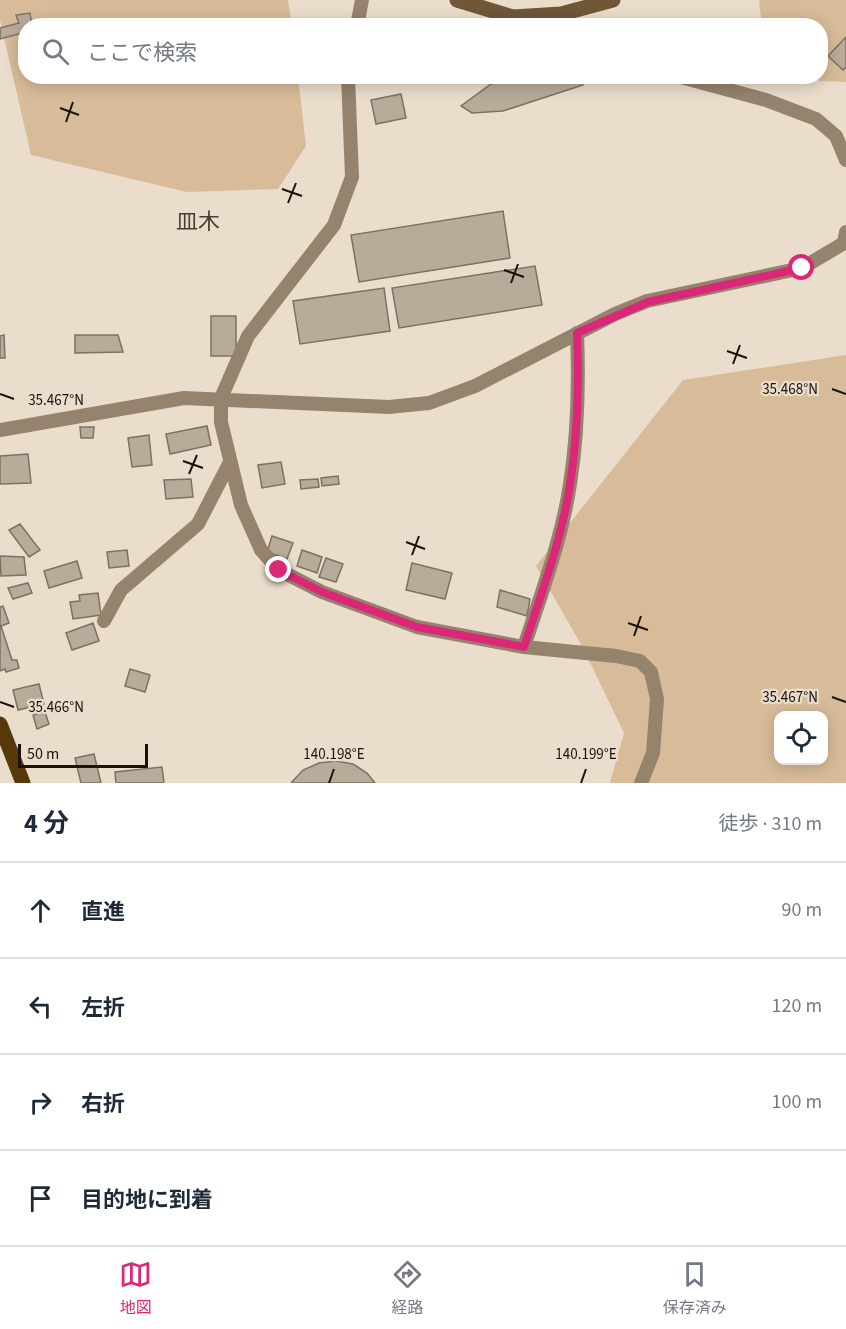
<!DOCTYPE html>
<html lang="ja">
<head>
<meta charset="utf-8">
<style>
	:root { --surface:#fff; --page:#f2f2f3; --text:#1f2937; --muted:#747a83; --line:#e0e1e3; --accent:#db2777 }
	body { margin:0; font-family:"Source Sans 3","Noto Sans JP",sans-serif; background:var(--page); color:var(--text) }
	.controls { position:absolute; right:18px; bottom:18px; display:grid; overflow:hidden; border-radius:12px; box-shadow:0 3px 15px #0003 }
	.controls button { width:54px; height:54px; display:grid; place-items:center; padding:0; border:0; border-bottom:2px solid var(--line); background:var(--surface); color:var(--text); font:30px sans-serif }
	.scale { position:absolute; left:18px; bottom:15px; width:130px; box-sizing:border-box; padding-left:6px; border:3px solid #18130d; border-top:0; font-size:16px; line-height:21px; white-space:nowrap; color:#18130d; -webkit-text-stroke:4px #ebddcb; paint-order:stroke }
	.stop { position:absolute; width:18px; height:18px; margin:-14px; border:4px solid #db2777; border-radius:50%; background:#fff }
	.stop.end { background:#db2777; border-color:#fff; box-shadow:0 2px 6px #0008 }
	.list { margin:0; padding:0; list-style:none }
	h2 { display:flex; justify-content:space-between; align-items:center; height:78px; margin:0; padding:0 24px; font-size:26px }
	h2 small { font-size:20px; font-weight:400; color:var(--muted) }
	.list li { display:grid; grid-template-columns:39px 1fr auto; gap:18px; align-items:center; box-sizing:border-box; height:96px; padding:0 24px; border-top:2px solid var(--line) }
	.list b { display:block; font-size:22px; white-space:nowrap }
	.list em { font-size:20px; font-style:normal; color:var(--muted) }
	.icon { flex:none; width:33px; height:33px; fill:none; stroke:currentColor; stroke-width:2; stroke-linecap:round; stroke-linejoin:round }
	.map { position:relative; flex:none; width:846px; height:783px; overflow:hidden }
	.search { position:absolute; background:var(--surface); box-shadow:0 3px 15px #0003; left:18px; right:18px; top:18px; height:66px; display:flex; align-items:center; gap:15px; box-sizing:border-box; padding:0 21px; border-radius:24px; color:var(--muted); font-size:22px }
	.sheet { height:462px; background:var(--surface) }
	nav { display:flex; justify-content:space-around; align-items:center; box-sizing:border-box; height:84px; border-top:2px solid var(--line); background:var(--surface); font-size:16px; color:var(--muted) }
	nav a { display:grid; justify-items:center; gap:3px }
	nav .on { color:var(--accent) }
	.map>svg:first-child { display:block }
	.green { fill:#d8bc99; fill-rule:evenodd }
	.building { fill:#b9ab9a; stroke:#7e7161; stroke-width:1.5 }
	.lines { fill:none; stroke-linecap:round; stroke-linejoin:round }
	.street { stroke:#95836e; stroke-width:14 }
	.secondary { stroke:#705737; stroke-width:15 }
	.primary { stroke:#56380b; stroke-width:15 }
	.route { stroke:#db2777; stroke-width:8 }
	.ticks { fill:none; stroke:#18130d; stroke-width:2 }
	.labels { text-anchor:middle; stroke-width:4.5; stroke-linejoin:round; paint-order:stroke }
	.quarter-label { font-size:22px; fill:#493d2e; stroke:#ebddcb }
	.ticks-label { font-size:15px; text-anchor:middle; fill:#18130d; stroke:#ebddcb; stroke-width:4.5; stroke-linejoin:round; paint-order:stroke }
</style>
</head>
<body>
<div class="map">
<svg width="846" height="783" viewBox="0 0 846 783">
	<rect width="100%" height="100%" fill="#ebddcb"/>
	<path class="green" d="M0,0H288L292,25L26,26V76L298,77L306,146L278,189L187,192L31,155L0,20Z
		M762,0H846V82L820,81L812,77L820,76V26L762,25L759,1Z
		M846,355V783H610L624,733L583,648L536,566L683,380ZM778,716H824V760H778Z"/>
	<path class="building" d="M30,13L32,26H26V32L0,39V28L19,23L16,15Z
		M846,37V67L843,70L828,56Z
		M520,76H584L583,85L503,111L472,113L461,106L491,84Z
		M401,94L406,118L376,124L371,100Z
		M503,211L510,258L359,282L351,235Z
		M535,266L542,305L399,328L392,288Z
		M384,288L390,331L300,344L293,301Z
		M211,316H236V356H211Z
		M4,335L5,358H0V336Z
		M75,335H118L123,352L75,353Z
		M207,426L211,445L170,454L166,434Z
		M80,427H94L93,438H81Z
		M149,435L152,465L132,467L128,438Z
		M28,454L31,483L0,484V456Z
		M281,462L285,484L262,488L258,465Z
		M338,476L339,484L322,486L321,478Z
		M191,479L193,497L166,499L164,480Z
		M318,479L319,487L301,489L300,480Z
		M20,524L40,550L29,557L9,530Z
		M272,536L293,543L287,559L267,552Z
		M127,550L129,566L109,568L107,552Z
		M302,550L322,557L317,573L297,566Z
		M0,556L24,557L26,575L1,576Z
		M326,558L343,564L336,582L319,577Z
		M77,561L82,578L49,588L44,571Z
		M412,563L452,573L445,599L406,590Z
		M28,583L32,593L13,599L8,588Z
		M500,590L530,599L527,616L497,607Z
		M98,593L101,615L73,619L70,602L80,601L79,595Z
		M3,606L9,623L1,626L12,660H17L19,668L6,672L5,669L0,671V607Z
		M93,623L99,641L72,650L66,633Z
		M130,669L150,675L145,692L125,686Z
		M39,684L44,704L18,710L13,690Z
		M45,712L49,724L37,729L33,715Z
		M94,754L101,783H81L75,758Z
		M336,761L353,764L367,773L375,783H291L303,770L319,763Z
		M162,767L164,783H116L115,772Z"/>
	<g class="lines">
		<path class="street" d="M561,14L568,26
			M357,26L362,0
			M348,76L352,177L334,225L248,336L221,398V422L241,505L261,550L279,570L322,592L417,627L524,647L616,656L640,661L651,672L657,699L653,753L641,783
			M677,76L766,100L816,119L836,136L846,160
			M0,430L184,398L389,407L429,403L475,386L615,314L647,301L802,268L844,243L846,232
			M104,621L121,590L198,524L229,464
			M524,647C541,594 562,539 570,484C578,434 579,383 577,333"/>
		<path class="secondary" d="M457,0L513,17L561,14L613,0"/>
		<path class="primary" d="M0,724L23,783"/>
	</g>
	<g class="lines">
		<path class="route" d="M279,570L322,592L417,627L524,647C541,594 562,539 570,484C578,434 579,384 577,333L648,302L802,268"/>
	</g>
	<path class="ticks" d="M60,108L79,115M66,122L73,102M282,189L302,196M288,203L296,183M504,270L524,277M511,283L518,264M727,351L747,358M733,364L740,345M832,389L846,394M0,394L14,399M183,461L203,468M189,474L197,455M406,542L425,549M412,555L419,536M628,623L648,630M634,636L641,616M832,697L846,702M0,702L14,707M329,783L334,769M581,783L586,769"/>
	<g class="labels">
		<g class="quarter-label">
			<text x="198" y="229">皿木</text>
		</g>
	</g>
	<g class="ticks-label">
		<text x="790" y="394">35.468°N</text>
		<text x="56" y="405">35.467°N</text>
		<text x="790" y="702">35.467°N</text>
		<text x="56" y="712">35.466°N</text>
		<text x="334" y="759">140.198°E</text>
		<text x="586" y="759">140.199°E</text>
	</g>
</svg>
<div class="controls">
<button><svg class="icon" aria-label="locate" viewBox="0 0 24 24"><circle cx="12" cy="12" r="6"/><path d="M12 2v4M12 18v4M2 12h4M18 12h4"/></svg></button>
</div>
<div class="scale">50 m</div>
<div class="stop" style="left:802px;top:268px"></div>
<div class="stop end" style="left:279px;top:570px"></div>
<div class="search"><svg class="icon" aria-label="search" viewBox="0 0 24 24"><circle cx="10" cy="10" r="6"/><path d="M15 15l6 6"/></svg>ここで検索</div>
</div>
<section class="sheet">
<h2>4 分<small>徒歩 · 310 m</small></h2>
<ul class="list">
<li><svg class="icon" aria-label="ahead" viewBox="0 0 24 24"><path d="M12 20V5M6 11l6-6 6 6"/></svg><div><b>直進</b></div><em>90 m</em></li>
<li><svg class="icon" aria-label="left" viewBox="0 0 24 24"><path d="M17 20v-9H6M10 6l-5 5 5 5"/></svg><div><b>左折</b></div><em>120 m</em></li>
<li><svg class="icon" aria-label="right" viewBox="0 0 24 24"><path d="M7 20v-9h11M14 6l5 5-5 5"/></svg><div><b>右折</b></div><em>100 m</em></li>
<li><svg class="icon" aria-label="arrive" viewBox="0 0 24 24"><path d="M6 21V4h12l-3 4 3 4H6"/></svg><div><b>目的地に到着</b></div></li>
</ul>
</section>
<nav>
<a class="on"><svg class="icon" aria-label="map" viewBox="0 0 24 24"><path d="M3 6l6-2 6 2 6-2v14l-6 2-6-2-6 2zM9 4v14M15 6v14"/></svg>地図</a>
<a><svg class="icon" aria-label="directions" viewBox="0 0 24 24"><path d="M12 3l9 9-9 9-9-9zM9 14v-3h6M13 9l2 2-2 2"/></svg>経路</a>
<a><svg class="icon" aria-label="saved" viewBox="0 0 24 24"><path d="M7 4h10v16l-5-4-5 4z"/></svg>保存済み</a>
</nav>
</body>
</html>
